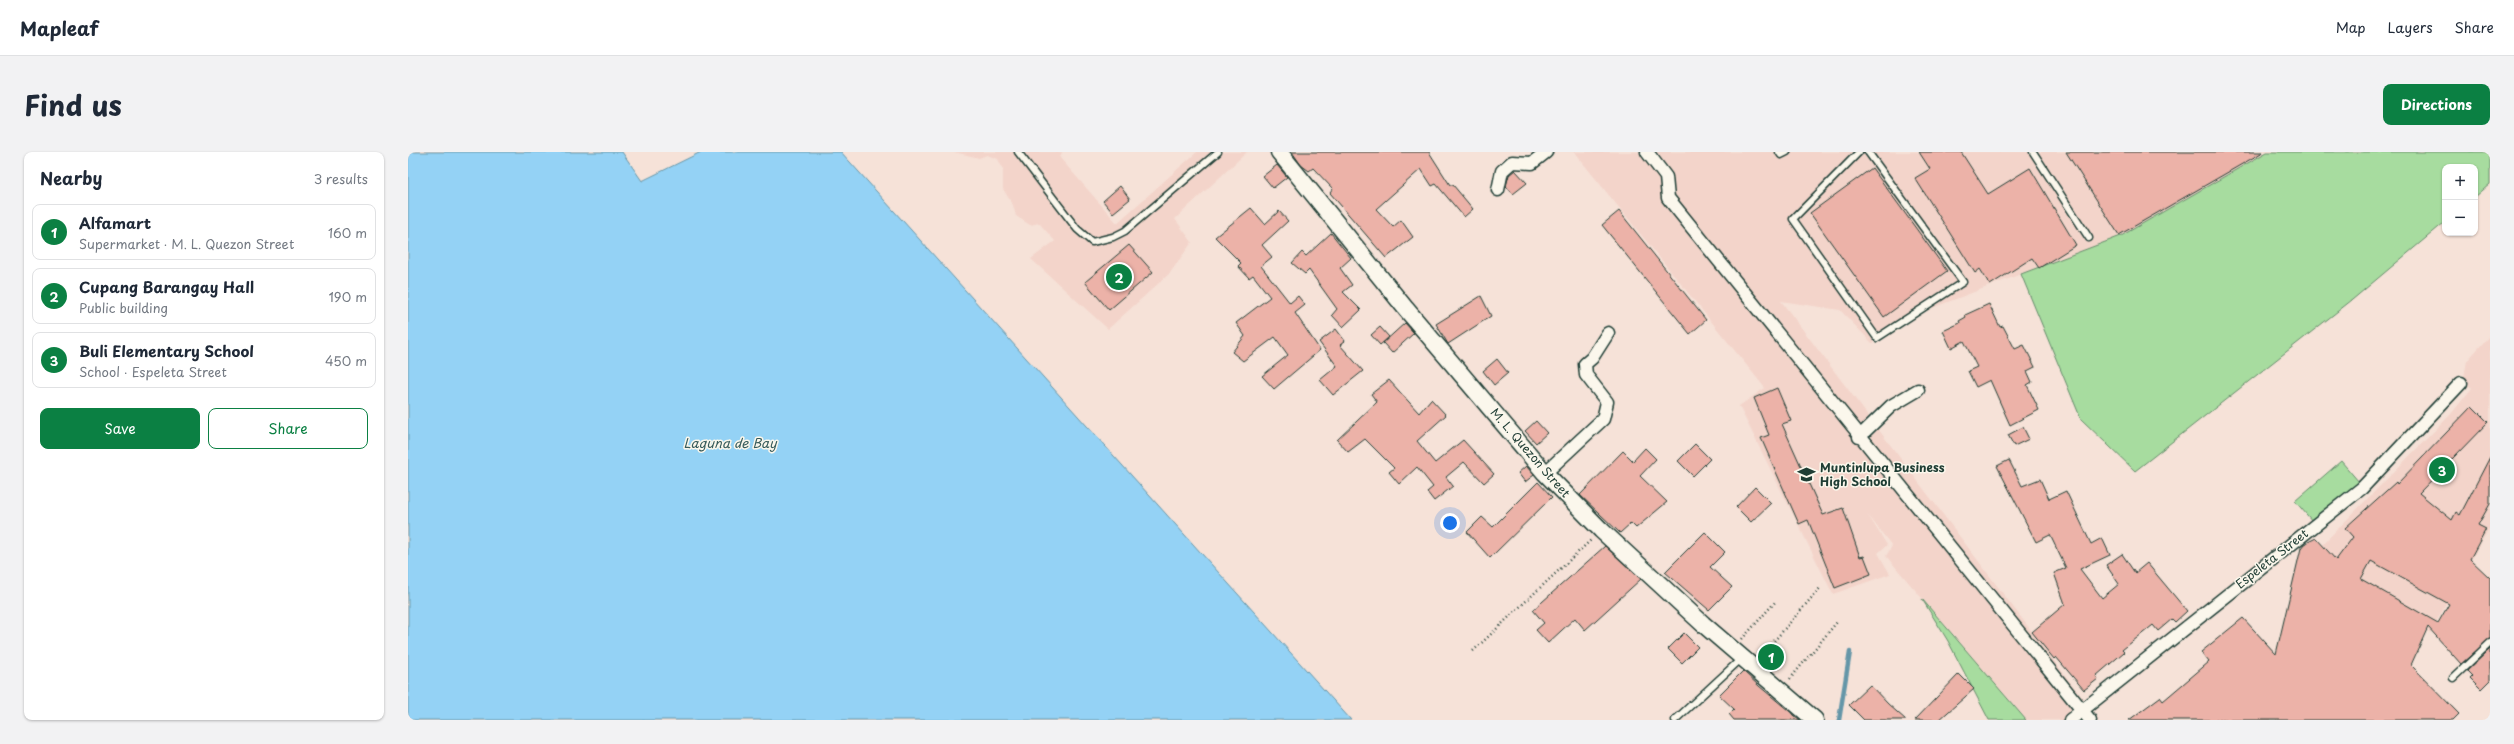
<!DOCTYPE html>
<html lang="en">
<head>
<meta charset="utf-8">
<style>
	:root { --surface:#fff; --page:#f2f2f3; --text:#1f2937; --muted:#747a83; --line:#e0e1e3; --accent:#0b8043 }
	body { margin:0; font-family:"Playpen Sans",sans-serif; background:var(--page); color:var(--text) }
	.controls { position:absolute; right:12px; top:12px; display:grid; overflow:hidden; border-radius:8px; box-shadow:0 1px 3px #0004 }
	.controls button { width:36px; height:36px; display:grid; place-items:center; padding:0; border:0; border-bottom:1px solid var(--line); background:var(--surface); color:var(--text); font:20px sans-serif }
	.you { position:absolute; left:1042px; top:371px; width:14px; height:14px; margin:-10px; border:3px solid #fff; border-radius:50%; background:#1a73e8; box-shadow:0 0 0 6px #1a73e833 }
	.badge { display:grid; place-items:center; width:26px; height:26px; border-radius:50%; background:var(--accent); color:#fff; font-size:13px; font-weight:700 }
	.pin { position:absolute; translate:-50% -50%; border:2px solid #fff; box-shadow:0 1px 4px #0006 }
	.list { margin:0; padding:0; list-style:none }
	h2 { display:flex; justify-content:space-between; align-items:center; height:52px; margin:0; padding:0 16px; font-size:17px }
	h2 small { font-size:13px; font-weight:400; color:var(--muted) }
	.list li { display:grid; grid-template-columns:26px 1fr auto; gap:12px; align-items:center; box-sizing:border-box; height:56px; margin:0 8px 8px; padding:0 8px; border:1px solid var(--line); border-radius:8px }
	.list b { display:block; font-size:15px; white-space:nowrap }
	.list p { margin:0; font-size:13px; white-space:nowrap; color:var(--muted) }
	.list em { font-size:13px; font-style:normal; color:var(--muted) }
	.actions { display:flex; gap:8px; padding:12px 16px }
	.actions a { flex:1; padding:9px 0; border:1px solid var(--accent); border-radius:8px; text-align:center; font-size:14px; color:var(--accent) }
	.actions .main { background:var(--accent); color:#fff }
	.map { position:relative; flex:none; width:2082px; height:568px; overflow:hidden; border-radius:8px }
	header { display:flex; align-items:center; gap:24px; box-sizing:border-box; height:56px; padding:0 20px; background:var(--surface); border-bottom:1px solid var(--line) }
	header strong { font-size:19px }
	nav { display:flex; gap:22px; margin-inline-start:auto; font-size:14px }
	.intro { display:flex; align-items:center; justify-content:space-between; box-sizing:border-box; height:96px; padding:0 24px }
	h1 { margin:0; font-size:28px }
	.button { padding:10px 18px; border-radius:8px; background:var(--accent); color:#fff; font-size:14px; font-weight:700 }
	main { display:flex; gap:24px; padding:0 24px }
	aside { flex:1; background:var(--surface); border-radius:8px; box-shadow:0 1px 3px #0004 }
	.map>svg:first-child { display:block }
	.built { fill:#f3d4ca }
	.green { fill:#a7dc9f; stroke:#638c6a }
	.water { fill:#94d2f5; stroke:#6596a8 }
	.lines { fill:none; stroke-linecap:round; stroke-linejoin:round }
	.stream { stroke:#6596a8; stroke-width:4.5 }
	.building { fill:#ecb2a8; stroke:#1f3d34; fill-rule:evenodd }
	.service-casing { stroke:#1f3d34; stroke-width:9 }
	.minor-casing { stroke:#1f3d34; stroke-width:15 }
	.secondary-casing { stroke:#1f3d34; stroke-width:19 }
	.path { stroke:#1f3d34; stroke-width:2.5; stroke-dasharray:1 3; stroke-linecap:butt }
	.service { stroke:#fbf7ec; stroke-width:6 }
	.minor { stroke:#fbf7ec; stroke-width:12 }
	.secondary { stroke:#fbf7ec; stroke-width:16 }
	.labels { text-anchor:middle; stroke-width:3; stroke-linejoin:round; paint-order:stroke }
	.street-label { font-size:12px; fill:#1f3d34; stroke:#fbf7ec }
	.poi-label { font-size:12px; font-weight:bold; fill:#1f3d34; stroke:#fbf7ec; text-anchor:start }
	.water-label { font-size:13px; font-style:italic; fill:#365b5b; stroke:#fbf7ec }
</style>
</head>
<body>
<header>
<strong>Mapleaf</strong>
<nav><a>Map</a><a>Layers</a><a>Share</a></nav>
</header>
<div class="intro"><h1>Find us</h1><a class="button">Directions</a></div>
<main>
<aside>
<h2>Nearby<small>3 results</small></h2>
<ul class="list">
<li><span class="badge">1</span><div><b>Alfamart</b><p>Supermarket · M. L. Quezon Street</p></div><em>160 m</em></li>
<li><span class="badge">2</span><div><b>Cupang Barangay Hall</b><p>Public building</p></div><em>190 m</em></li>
<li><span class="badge">3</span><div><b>Buli Elementary School</b><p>School · Espeleta Street</p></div><em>450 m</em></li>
</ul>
<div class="actions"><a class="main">Save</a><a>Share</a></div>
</aside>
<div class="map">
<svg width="2082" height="568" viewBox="0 0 2082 568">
	<rect width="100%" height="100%" fill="#f6e2d8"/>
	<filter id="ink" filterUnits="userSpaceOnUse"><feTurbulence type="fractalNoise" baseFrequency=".025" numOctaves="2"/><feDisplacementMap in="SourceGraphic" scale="8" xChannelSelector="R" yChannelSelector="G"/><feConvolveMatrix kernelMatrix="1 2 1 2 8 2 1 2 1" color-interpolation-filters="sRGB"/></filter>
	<g filter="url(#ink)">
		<path class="built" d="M546,0H654L652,6L709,71L789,0H839L767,67L784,90L762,121L700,177L623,107L647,89L631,71L622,73L608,64L605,53L595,37V17L590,7L579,3L571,6Z
			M1166,0H1859L1713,84L1511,161L1464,191L1432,158L1373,149L1691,568H1618L1478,404L1484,394L1460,363L1479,393L1470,401L1482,422L1425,442L1331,254L1357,236Z
			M2082,183V375L2022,481L1907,400L2043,262L2064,236L2055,230L2059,209Z"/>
		<path class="green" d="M1859,0H2082V32L2067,45V15H2037V70L1944,148L1727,319L1673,267L1613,122L1713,84Z
			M1933,309L1951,330L1905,370L1887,349Z
			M1514,447L1618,568H1581L1540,489Z"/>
		<path class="water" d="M0,0H214L234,29L293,0H433L943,568H0Z"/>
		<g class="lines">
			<path class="stream" d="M1431,568L1442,500"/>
		</g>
		<path class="building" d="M884,0H1021L1042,33H1045L1065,57L1056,65L1028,32L1024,34L1013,17L968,57L985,75L993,68L1005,85L978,106L922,41L925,37L905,16L901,19L893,13Z
			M1511,0H1553L1580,42L1622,16L1668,93L1631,116L1624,106L1582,133L1572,117L1567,121L1507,26L1522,17Z
			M1658,0H1855L1711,83Z
			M869,13L879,25L865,36L855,24Z
			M1464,16L1539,119L1476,165L1402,61Z
			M1107,18L1119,31L1105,42L1098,34L1101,23Z
			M712,34L722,47L705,61L695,49Z
			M843,56L857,72L871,59L880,69L854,93L864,105L853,114L882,151L890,144L897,153L887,161L912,198L866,237L854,224L880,203L867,185L835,209L824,200L837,184L828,171L862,145L845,123L841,126L830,114L833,111L807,85Z
			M1211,59L1298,168L1282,182L1194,73Z
			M923,81L943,106L932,116L944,133L935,140L953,158L935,175L924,163L929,157L901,118L897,122L884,111L894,100L898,104Z
			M721,93L745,120L701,158L677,130Z
			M1073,144L1083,164L1040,192L1028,172Z
			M1581,152L1592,175L1595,174L1607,197L1616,193L1627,215L1619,219L1624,230L1619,233L1631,258L1602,273L1582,228L1568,235L1560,219L1569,215L1556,189L1543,196L1535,179L1552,171L1551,169L1558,165L1557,163Z
			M997,171L1006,181L984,201L975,191Z
			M972,175L981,185L972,193L963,183Z
			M928,177L937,189L932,193L955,219L925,243L912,228L929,214L911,190Z
			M1089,207L1100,221L1086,233L1075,219Z
			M981,228L1011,261L1023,247L1038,263L1009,289L1027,311L1055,288L1086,322L1076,331L1056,310L1038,325L1045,334L1026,349L1019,340L1025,335L1009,315L991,332L981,320L986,316L957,287L940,300L929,288L969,250L963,242Z
			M1369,236L1383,269L1374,272L1415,363L1435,356L1452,405L1456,404L1463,422L1427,436L1400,368L1391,372L1353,286L1361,283L1346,246Z
			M2064,254L2080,270L2011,341L2044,368L2048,360L2052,363L2082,305V352L2070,373L2078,377L2062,407L2082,426V487L2053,512L2020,475L2003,513L2051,562L2045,568H1721L1752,545L1755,549L1801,510L1793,500L1835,466L1868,502L1893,396L1896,392L1908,386L1928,408L1945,385L1937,376L1988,330L1989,332ZM1963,409L2041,452L2030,471L1953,427Z
			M1128,269L1139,281L1128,291L1117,279Z
			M1615,275L1621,287L1606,294L1600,283Z
			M1287,292L1302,307L1285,324L1270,309Z
			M1237,296L1248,307L1232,324L1259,350L1228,376L1223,371L1212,381L1172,343L1215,299L1225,309Z
			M1601,308L1614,334L1632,327L1641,347L1658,339L1683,392L1694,386L1702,403L1672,417L1694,446L1711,432L1698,413L1714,402L1727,421L1739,411L1779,459L1767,470L1764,467L1750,479L1745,473L1714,498L1716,500L1688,524L1690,527L1676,538L1648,505L1646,507L1624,480L1657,452L1646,421L1658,416L1642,383L1628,390L1589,314Z
			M1118,314L1126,323L1117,330L1110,321Z
			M1130,330L1144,345L1082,406L1059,380L1074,365L1085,375Z
			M1347,335L1363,351L1343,370L1328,355Z
			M1297,380L1317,400L1302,415L1324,435L1301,458L1257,420Z
			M1197,394L1233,427L1177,478L1167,466L1140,491L1128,478L1136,471L1125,458Z
			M1276,481L1290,495L1274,511L1260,497Z
			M2082,497V528L2073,537L2062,526L2064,524L2059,519Z
			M1335,519L1351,534L1392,568H1326L1321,562L1326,557L1311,543Z
			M1551,522L1566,537L1531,568H1507Z
			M1462,533L1480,552L1498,568H1456L1441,553Z"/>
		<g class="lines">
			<defs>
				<path id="service" d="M610,0L669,77L684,90L705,85L717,79L810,0
					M1371,0L1373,3L1379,0
					M1451,0L1385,67L1469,186L1555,130L1460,0
					M1625,0L1681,86
					M2045,526L2082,491
					M1267,568L1334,506"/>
				<path id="minor" d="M1239,0L1258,25L1260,46L1682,568
					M1090,38L1094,19L1104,10L1124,11L1138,0
					M1451,285L1483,254L1510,238
					M1137,321L1195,267L1199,250L1178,223L1177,212L1184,206L1200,181
					M1662,568L1954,336L2053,231"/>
				<path id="secondary" d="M871,0L998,157L1137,321L1193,378L1295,472L1407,568"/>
			</defs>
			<use href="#service" class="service-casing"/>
			<use href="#minor" class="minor-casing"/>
			<use href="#secondary" class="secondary-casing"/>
			<path class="path" d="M1334,487L1368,449
				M1065,499L1183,388
				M1353,504L1413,435
				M1382,527L1429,470"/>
			<use href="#service" class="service"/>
			<use href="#minor" class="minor"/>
			<use href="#secondary" class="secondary"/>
		</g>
	</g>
	<defs>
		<symbol id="school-bare" viewBox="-9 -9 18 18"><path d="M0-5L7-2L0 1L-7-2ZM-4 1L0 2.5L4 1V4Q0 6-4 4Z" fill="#1f3d34" stroke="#fbf7ec" stroke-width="2.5" paint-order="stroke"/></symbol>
	</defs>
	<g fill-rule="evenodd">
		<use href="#school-bare" x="1386" y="310" width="25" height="25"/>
	</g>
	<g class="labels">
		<g class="street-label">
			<text transform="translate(1122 301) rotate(49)" y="4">M. L. Quezon Street</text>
			<text transform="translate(1864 407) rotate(-38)" y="4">Espeleta Street</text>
		</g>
		<g class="poi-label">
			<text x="1412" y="320">Muntinlupa Business<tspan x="1412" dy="14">High School</tspan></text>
		</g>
		<g class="water-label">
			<text x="322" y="296">Laguna de Bay</text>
		</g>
	</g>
</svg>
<div class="controls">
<button>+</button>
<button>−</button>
</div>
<div class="you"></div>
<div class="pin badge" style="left:1363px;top:505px">1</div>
<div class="pin badge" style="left:711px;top:125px">2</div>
<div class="pin badge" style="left:2034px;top:318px">3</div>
</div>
</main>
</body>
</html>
